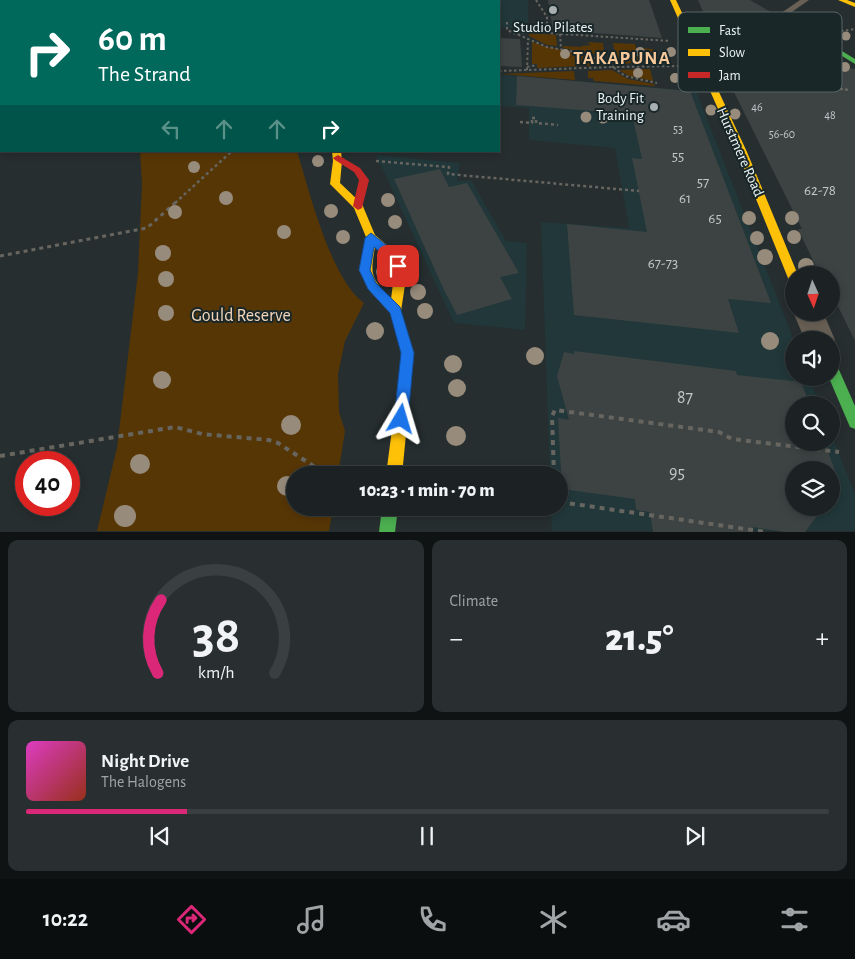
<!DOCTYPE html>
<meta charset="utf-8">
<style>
body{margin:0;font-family:"Alegreya Sans",sans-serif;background:#292f30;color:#f1f3f6;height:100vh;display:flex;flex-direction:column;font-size:19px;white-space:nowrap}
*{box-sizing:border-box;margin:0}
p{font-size:16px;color:#a0a4a6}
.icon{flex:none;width:28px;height:28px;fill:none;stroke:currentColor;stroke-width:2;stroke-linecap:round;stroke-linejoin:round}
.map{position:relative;height:532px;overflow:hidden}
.details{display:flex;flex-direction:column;gap:8px;padding:8px;background:#0f1313;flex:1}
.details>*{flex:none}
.hud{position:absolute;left:0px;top:0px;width:500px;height:152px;box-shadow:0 2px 8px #0003,0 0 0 1px #3a3f41;background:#00695c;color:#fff;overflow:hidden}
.needle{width:32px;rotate:177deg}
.buttons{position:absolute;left:785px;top:266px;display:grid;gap:10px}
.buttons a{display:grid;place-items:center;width:55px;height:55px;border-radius:50%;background:#1c2223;box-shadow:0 2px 8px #0003,0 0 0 1px #3a3f41;font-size:25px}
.speed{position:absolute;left:15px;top:451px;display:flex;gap:10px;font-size:25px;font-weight:700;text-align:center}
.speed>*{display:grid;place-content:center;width:65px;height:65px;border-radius:50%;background:#1c2223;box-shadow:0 2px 8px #0003,0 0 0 1px #3a3f41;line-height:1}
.speed .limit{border:8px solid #d22;background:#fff;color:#111}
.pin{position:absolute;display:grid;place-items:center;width:42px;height:42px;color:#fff;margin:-21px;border-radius:10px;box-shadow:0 2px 8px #0006}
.me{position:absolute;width:55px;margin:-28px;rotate:7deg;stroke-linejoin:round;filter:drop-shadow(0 0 4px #0008)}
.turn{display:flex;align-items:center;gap:18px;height:105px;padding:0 15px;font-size:22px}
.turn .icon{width:65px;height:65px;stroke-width:2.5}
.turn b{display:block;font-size:35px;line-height:42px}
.lanes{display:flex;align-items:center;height:48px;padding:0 15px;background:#0003;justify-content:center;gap:25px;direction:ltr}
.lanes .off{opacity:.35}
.big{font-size:38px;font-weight:800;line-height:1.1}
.details .widget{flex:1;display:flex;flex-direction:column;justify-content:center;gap:8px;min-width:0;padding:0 18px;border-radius:10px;background:#292f30}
.details .dial{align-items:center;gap:0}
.dial svg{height:130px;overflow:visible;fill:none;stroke:#3a3f41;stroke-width:7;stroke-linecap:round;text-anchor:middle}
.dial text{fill:#f1f3f6;stroke:none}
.song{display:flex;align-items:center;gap:15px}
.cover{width:60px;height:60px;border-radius:8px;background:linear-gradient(135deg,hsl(310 70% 55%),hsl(10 70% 35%))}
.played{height:5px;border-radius:2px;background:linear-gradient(90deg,#db2777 20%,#3a3f41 20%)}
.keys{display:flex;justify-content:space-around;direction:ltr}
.heat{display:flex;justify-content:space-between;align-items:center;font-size:28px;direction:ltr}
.details .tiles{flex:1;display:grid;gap:8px;grid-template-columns:1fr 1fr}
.widget:last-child{grid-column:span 2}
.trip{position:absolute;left:286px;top:466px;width:282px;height:50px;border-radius:25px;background:#1c2223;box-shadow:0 2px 8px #0003,0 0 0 1px #3a3f41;font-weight:800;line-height:50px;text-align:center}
.tab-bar{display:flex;height:80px;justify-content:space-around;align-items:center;background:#0b0e0e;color:#a0a4a6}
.tab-bar .icon{width:35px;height:35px}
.tab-bar .current{color:#db2777}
.tab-bar b{font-size:22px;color:#f1f3f6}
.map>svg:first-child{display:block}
</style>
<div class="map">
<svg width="855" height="532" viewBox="0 0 855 532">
<rect width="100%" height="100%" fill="#262e2f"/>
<!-- built -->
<g fill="#213739" fill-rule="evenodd">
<polygon points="433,0 528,0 528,29 499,27 499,1"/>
<path d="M501,75L696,91L794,340V378H809L820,405H794V442H831V434L855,494V531H552L551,508H560V475H550L541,222L629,228L615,148L529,140V108L499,106ZM794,470H831V508H794Z"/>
<polygon points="376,155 460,163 457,181 471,180 506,241 527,243 525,330 454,323"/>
</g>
<!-- green -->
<g fill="#573606">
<polygon points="529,33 556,35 557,46 547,45 529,36"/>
<path d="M532,42C556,51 585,51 606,65L537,68V64H532Z"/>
<polygon points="587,42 603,43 604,53 592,54 563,48 563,46 582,47 580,46 591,45"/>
<polygon points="613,43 635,44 636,48 653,49 657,64 640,62 617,65"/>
<polygon points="650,69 653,81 629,76 619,70"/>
<polygon points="612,70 628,79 654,84 655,86 594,81 593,78 588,78 588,71"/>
<polygon points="574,71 575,80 501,74"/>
<path d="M140,151H297C309,190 331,280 364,303L345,341L338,374L339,412L345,431L338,475H295V508H333L329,531H97L117,448L138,273L142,184Z"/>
</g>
<!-- building -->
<g fill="#3d4343">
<polygon points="548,0 649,0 662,38 553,30"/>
<polygon points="698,0 750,0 776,15 776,18 802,35 805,41 848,68 855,69 855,341 831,292 831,275 820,275 798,229 802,229 722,68 734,68 708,23"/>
<polygon points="499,38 520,39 522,67 499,66"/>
<polygon points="517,76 690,91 771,303 728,299 739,333 574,315 567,224 647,232 632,158 642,159 632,114 516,105"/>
<polygon points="440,169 449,187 467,183 519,273 500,277 512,299 457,315 444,290 394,179"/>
<polygon points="574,351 736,371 737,375 801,382 810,405 794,405 794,442 824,442 835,470 794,470 794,508 823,508 805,532 785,532 753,527 753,532 653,532 650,512 636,510 635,499 562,489 558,418 569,420 557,376 564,352 574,354"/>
</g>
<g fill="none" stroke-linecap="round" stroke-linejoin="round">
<!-- path-far3 -->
<g stroke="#67655f" stroke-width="2" stroke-dasharray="2.5 2.5" stroke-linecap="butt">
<polyline points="536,0 547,17 547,33 670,41"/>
<polyline points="101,1 107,0"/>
<polyline points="507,22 507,30 547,47 587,54 613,67 681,66"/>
<polyline points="841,31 855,29"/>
<polyline points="517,34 528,32 547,33"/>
<polyline points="560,34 561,49"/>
<polyline points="714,44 797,47"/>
<polyline points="527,67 537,65"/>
<polyline points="527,70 528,39"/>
<polyline points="499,71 613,67 625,76 657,83"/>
<polyline points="772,84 843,89"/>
</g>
<!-- path-far2 -->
<g stroke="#67655f" stroke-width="2.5" stroke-dasharray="3 3" stroke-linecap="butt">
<polyline points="827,88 850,90"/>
<polyline points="532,118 536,118 536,123 558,125"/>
<polyline points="520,122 532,123 532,118"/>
<polyline points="376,161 449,167 448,174 639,191"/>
<polyline points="175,203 232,151"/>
</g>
<!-- path-far1 -->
<polyline stroke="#67655f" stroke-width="3" stroke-dasharray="4 4" stroke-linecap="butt" points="0,256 147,228 176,202"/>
<!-- path -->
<g stroke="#67655f" stroke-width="4" stroke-dasharray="5 5" stroke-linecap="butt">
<polyline points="0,456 175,427 202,434 269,440 278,443 318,469 363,474"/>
<polyline points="554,475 552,416 555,410 719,432 732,439 839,452"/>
<polyline points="560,502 766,532"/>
</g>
<!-- lane -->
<polygon fill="#696055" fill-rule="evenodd" points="800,0 809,0 786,16 815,33 815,37 809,37 777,16"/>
<!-- street -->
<g fill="#696055" fill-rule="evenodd">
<polygon points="386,0 404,0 405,1 387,1"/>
<polygon points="794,311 794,312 823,312 835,340 831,349 831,340 805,340 793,312"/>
</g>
<!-- fast -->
<g fill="#4caf50" fill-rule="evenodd">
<polygon points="810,34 814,34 855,59 855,64 810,36"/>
<polygon points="831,361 836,363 855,406 855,429 850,427 829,378 831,378"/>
<polygon points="382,508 398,508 395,532 379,532"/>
</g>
<!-- slow -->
<g fill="#ffc107" fill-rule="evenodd">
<polygon points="670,0 676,0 747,152 798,275 794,275 794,282 790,281 788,278 737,152"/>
<polygon points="838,0 847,0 855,3 855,7"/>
<path d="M332,151H341L342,161L340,183L362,204L375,235L396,253L404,266L405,285L401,311L414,353L402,475H386L402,353L390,313L368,289L359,270L366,237L354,208L330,184L333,161ZM375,247C395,265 395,271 391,299C371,277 370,276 375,247Z"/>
</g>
<!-- jam -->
<polygon fill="#c62828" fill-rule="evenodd" points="338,155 360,168 369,180 362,208 358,210 353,206 359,180 354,172 335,160 333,158"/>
</g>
<!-- trees -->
<g fill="#978b7c">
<circle cx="846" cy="36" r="4.5"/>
<circle cx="640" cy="52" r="5"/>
<circle cx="671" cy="52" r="5"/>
<circle cx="565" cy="54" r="5"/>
<circle cx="624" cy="56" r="5"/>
<circle cx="845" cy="67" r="5"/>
<circle cx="638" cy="73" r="5"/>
<circle cx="675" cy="78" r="5"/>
<circle cx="711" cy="110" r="5.5"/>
<circle cx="735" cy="114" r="5.5"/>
<circle cx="586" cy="117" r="5.5"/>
<circle cx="603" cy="118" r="5.5"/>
<circle cx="318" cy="161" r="6"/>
<circle cx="194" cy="167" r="6"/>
<circle cx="226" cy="198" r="7"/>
<circle cx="388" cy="200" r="7"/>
<circle cx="331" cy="211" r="7"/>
<circle cx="175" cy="212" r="7"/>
<circle cx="749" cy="218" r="7"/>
<circle cx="792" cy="218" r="7"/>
<circle cx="395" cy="222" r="7"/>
<circle cx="284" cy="232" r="7"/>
<circle cx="343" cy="237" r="7"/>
<circle cx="794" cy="237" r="7"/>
<circle cx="757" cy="238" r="7"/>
<circle cx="163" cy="253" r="8"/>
<circle cx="765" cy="257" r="8"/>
<circle cx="806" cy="266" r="8"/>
<circle cx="384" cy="272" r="8"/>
<circle cx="166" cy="279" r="8"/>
<circle cx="418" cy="292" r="8"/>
<circle cx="425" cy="311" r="8"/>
<circle cx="166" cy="313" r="8"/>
<circle cx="375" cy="331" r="9"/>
<circle cx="770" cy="341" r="9"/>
<circle cx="535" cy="356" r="9"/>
<circle cx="453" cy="364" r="9"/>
<circle cx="162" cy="380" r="9"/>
<circle cx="457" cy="388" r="9"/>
<circle cx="291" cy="425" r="10"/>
<circle cx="456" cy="436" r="10"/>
<circle cx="140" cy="464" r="10"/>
<circle cx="287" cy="486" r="10"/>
<circle cx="125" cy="516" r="11"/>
</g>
<!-- route -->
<polygon fill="#1a73e8" stroke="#114b97" points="371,233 396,253 403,266 402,269 394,269 388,259 374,247 370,270 376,283 400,307 414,353 408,419 406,424 401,426 396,424 394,419 401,353 390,313 368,289 359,270 365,238"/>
<!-- markers -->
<g fill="#a7afb0" stroke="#192729" stroke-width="2">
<circle cx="553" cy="10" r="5"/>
<circle cx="654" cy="107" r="5"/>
</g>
<g text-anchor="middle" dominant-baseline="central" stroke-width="4" stroke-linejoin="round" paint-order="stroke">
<!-- far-number labels -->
<g font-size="12" fill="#c0c8c9">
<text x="757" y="107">46</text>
<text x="830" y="115">48</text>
<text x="678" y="129">53</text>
<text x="782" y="134">56-60</text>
</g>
<!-- far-poi labels -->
<g font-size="15" fill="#ecf5f6" stroke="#192729">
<text x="553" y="27">Studio Pilates</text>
<text x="644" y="98" text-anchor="end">Body Fit<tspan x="644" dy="17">Training</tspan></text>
</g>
<!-- far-street labels -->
<g font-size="15" fill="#ecf5f6" stroke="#192729">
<text transform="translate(740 152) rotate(66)">Hurstmere Road</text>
</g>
<!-- number labels -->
<g font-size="15" fill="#c0c8c9">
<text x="678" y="156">55</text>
<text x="703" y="182">57</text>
<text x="820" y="190">62-78</text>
<text x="685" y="198">61</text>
<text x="715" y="218">65</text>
<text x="663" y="263">67-73</text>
</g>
<!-- park labels -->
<g font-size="18" fill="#f4d7bb" stroke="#192729">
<text x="241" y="316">Gould Reserve</text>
</g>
<!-- near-number labels -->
<g font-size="18" fill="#c0c8c9">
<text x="685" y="398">87</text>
<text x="677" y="473">95</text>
</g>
<!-- far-district labels -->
<g font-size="19" font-weight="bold" letter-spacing="1" fill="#f7c99a" stroke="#192729">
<text x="622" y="58">TAKAPUNA</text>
</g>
</g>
<!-- legend -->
<rect x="678" y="12" width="164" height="80" rx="8" fill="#192729" stroke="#586566" stroke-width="1"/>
<rect x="688" y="27" width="22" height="6" fill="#4caf50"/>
<rect x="688" y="49" width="22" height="7" fill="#ffc107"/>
<rect x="688" y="72" width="22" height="6" fill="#c62828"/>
<g font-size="14" fill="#ecf5f6">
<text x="719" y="35">Fast</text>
<text x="719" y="57">Slow</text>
<text x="719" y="80">Jam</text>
</g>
</svg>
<div class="buttons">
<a><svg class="needle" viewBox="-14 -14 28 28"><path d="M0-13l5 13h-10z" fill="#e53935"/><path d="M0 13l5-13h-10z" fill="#a0a4a6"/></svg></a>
<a><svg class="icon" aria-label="sound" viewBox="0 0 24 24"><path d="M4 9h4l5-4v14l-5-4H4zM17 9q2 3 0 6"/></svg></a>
<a><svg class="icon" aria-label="search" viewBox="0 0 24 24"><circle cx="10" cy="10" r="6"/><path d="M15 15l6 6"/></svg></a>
<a><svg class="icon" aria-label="layers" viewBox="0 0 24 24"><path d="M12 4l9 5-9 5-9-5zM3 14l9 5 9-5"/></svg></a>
</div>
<div class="speed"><div class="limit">40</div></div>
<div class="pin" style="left:398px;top:266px;background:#d93025"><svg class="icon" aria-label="arrive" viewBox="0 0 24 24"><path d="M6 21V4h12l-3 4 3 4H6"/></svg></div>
<svg class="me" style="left:401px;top:419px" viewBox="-20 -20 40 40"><path d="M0-17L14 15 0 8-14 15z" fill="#1a73e8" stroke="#fff" stroke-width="4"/></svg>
<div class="trip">10:23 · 1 min · 70 m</div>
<div class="hud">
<div class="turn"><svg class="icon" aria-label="right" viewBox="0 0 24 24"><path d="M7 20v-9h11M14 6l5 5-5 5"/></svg><div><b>60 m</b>The Strand</div></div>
<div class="lanes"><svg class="icon off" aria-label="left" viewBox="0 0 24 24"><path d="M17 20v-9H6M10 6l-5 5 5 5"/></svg><svg class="icon off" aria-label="ahead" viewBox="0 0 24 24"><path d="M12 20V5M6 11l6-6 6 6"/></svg><svg class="icon off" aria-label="ahead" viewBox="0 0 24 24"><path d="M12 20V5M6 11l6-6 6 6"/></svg><svg class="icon" aria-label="right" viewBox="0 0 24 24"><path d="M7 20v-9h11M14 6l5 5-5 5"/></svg></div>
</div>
</div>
<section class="details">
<div class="tiles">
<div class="widget dial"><svg viewBox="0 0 100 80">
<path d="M14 69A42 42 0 1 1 86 69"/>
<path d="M14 69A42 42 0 0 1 16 24" stroke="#db2777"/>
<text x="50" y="56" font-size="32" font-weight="700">38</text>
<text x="50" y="72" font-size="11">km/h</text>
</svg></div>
<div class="widget"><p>Climate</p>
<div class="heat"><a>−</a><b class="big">21.5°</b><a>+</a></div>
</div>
<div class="widget">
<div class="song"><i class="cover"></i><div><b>Night Drive</b><p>The Halogens</p></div></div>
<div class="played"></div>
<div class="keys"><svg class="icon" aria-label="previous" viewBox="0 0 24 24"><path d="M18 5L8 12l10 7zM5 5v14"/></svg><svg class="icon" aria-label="pause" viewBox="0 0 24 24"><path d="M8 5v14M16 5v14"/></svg><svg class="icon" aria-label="next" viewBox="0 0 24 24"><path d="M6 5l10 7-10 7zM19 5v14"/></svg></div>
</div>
</div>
</section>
<nav class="tab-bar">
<b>10:22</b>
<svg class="icon current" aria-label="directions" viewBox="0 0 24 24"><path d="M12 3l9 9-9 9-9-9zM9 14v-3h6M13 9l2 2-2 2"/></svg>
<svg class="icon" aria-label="music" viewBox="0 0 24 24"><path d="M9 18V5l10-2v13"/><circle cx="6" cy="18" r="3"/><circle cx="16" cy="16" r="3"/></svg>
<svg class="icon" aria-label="phone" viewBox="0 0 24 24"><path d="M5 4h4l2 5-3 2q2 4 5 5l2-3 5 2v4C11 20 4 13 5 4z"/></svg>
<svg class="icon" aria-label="climate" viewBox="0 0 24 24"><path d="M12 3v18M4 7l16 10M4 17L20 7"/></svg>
<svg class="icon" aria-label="car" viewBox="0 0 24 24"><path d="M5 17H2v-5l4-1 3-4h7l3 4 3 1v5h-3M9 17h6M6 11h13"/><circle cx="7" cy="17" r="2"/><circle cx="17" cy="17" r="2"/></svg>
<svg class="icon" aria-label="filters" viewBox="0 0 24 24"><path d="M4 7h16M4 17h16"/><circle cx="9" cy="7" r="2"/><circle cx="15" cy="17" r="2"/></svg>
</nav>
